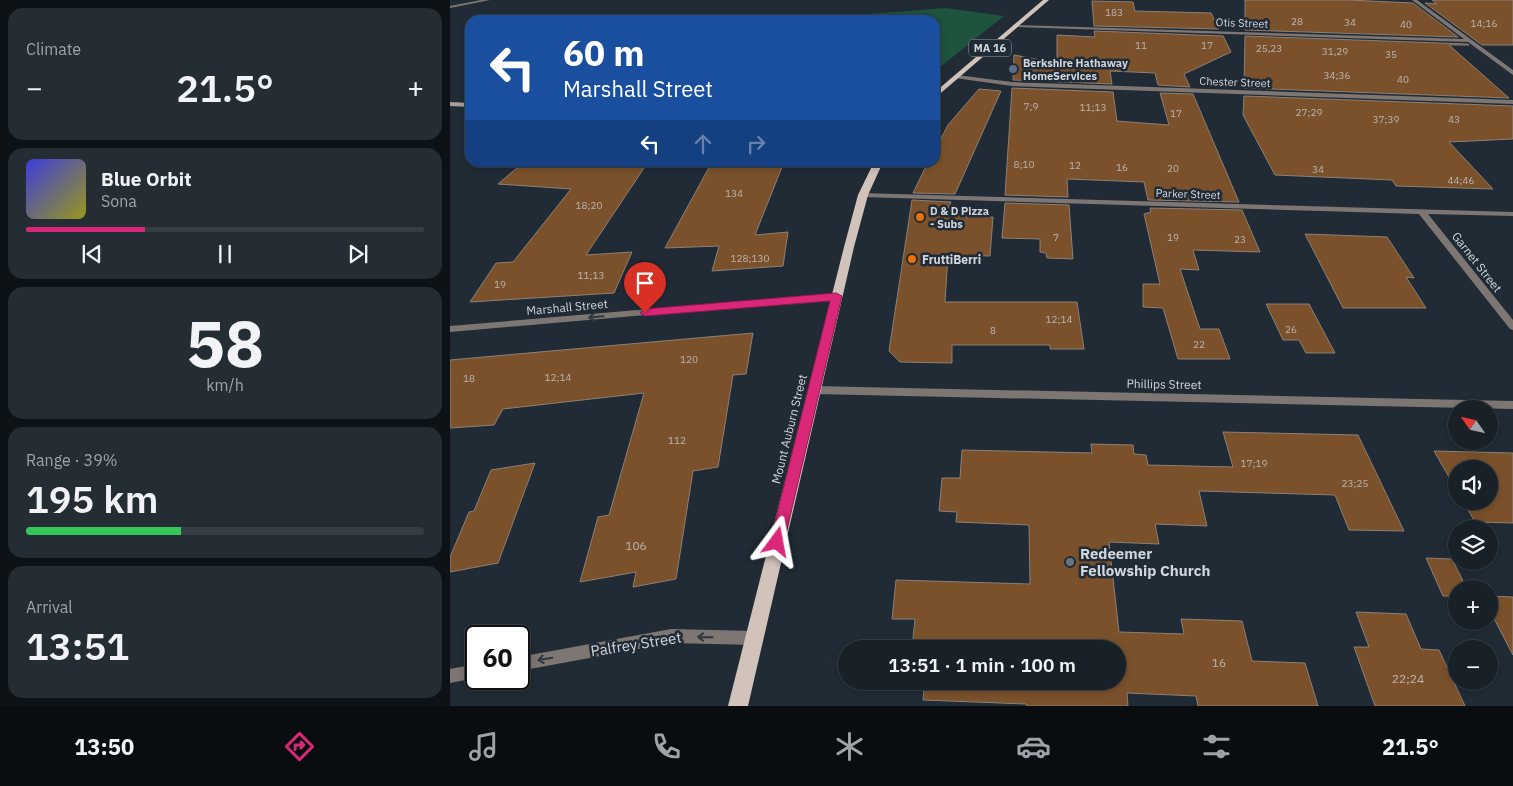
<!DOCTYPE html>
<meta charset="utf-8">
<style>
body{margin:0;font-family:"IBM Plex Sans",sans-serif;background:#252d34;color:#f1f3f6;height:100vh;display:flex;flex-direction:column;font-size:19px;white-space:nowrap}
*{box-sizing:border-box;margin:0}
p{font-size:16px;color:#9fa3a8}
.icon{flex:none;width:28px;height:28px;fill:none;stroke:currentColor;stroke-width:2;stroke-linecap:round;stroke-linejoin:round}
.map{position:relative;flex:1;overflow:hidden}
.panel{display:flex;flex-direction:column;gap:8px;padding:8px;background:#0d1216;width:450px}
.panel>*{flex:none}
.guide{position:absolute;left:15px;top:15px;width:475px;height:152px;border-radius:15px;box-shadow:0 2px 8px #0003,0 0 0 1px #363e45;background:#1a4fa0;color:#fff;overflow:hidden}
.needle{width:32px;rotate:304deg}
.buttons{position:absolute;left:998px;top:400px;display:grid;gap:10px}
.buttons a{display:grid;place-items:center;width:50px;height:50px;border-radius:50%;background:#182028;box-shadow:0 2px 8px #0003,0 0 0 1px #363e45;font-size:25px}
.speed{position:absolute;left:15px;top:625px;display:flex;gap:10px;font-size:25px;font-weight:700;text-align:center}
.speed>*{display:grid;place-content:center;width:65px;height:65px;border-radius:50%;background:#182028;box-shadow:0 2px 8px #0003,0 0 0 1px #363e45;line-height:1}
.speed .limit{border:2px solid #111;border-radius:8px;background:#fff;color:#111}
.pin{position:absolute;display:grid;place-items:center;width:42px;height:42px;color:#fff;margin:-51px -21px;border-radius:50% 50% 50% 0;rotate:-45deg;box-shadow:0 0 5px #0007}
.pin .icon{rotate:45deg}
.me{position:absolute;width:55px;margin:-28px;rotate:13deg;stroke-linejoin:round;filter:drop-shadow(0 0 4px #0008)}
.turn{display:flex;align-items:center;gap:18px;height:105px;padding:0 15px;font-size:22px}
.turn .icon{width:65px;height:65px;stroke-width:2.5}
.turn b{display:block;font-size:35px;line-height:42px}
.lanes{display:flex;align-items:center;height:48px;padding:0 15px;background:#0003;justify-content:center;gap:25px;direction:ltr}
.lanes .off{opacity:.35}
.big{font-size:38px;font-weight:600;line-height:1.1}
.panel .card{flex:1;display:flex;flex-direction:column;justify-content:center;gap:8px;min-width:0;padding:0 18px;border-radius:15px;background:#252d34}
.panel .dial{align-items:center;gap:0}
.dial b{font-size:65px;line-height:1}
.song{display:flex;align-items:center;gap:15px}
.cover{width:60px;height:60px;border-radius:8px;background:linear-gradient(135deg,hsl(240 70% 55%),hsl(60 70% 35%))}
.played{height:5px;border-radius:2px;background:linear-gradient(90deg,#db2777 30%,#363e45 30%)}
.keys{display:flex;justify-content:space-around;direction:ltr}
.heat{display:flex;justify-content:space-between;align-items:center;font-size:28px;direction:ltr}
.charge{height:8px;border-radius:4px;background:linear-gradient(90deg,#34c759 39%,#363e45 0)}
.trip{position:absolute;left:388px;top:640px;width:288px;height:50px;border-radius:25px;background:#182028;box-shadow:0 2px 8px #0003,0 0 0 1px #363e45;font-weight:600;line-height:50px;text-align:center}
.tabs{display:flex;height:80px;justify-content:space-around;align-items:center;background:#0a0d10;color:#9fa3a8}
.tabs .icon{width:35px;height:35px}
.tabs .current{color:#db2777}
.tabs b{font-size:22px;color:#f1f3f6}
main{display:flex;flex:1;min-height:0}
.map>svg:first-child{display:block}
</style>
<main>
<section class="panel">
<div class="card"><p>Climate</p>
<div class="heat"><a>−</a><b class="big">21.5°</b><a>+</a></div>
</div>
<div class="card">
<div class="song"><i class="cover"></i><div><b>Blue Orbit</b><p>Sona</p></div></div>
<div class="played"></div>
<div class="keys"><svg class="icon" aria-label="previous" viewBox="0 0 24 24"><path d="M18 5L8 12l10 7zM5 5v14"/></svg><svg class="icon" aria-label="pause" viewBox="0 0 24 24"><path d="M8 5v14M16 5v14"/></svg><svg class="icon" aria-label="next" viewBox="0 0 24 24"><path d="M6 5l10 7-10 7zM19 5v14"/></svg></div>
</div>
<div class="card dial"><b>58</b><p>km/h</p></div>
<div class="card"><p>Range · 39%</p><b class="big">195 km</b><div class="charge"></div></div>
<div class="card"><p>Arrival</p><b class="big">13:51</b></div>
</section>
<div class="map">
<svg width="1063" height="706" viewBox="0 0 1063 706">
<rect width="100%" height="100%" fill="#202b35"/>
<!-- green -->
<polygon fill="#1e533e" points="496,8 554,16 485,71 485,20 389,20 420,14"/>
<!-- building -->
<g fill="#7a512b" stroke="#8e8075">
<polygon points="795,0 899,0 963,3 1008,37 795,30"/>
<polygon points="982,0 1063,0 1063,45 1032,45 975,3 987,4"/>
<polygon points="642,1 683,2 685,11 761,13 769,29 644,26"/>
<polygon points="644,31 773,36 781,52 734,74 740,87 708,85 705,73 660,71 662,84 563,80 564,55 607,63 607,35 645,37"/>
<polygon points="795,36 1017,44 1019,45 999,45 1059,98 794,88"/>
<polygon points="562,88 663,92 667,121 719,125 710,93 743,94 789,202 698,200 694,182 617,179 618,197 555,195"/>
<polygon points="529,89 551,91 505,194 463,193 478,162 485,162 485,150 498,125"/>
<polygon points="794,96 1063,106 1063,139 999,142 1043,189 946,186 942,180 825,175 793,115"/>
<polygon points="74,162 198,162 136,255 182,252 164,293 20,302 46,263 63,262 121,189 48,184"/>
<polygon points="262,162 334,162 305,235 338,232 333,266 262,271 269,246 215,248"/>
<polygon points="462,200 501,202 495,215 543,217 540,256 498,255 495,302 627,302 634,349 600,349 600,345 502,345 502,363 450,362 439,351"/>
<polygon points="555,203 619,205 623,259 597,258 596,253 590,252 590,239 552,238"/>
<polygon points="700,208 792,210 810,252 743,250 749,270 730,269 750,329 769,329 780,359 728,359 713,308 693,307 693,284 710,284 694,214 701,212"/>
<polygon points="855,234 937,237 964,278 956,277 976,308 893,308"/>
<polygon points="816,304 859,304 885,353 856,353 849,340 833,340"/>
<polygon points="303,333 296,374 283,375 268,467 243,471 226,579 183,587 186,572 130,582 148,517 159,515 194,393 53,409 44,425 0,428 0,360"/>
<polygon points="773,432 908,435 954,531 899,530 885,495 749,491 757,526 705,524 709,544 659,542 669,632 734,634 731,619 792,621 802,661 855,663 868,706 748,706 746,696 677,693 678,706 577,706 576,704 473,700 475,681 666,681 666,649 462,649 465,619 442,619 446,580 580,584 579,525 506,522 507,512 489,511 492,478 510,478 512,450 642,453 641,444 683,445 684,454 696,455 698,465 783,467"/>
<polygon points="984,451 1063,453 1063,523 1025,522 1013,501 1039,501 1039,469 1006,469 1006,489"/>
<polygon points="85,463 48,563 0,572 0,557 19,512 24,511 41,470"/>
<polygon points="976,558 1002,559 1017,589 1006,589 1006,596 993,596"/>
<polygon points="1039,596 1063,597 1063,655 1039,609"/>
<polygon points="906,612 956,614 971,649 989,650 1015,706 925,706 904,647 919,647"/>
</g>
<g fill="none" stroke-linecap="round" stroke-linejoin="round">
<!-- minor -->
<g fill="#7d7672" fill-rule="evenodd">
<polygon points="31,0 40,0 0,8 0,6"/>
<polygon points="962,0 967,0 1063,70 1063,75 1018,42 566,27 564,26 566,25 1014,39"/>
<polygon points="507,75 562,82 1063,100 1063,104 562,86 505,78 505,76"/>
<polygon points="410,193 1063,212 1063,216 978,214 1063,320 1063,330 1060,329 969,214 413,197 410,197"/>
<polygon points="387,293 390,294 392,296 390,298 0,332 0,326"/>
<polygon points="364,386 1063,401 1063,409 364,394 360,393 359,390 360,387"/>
<polygon points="221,629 304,631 309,633 311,638 309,643 304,645 221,643 69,671 69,657"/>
<polygon points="26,664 26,678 0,683 0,669"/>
</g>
<!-- secondary -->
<polygon fill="#aca19a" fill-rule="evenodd" points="0,102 20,103 20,107 0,106"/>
<!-- primary -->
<g fill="#d1c3ba" fill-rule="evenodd">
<polygon points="593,0 599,0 485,98 485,92"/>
<polygon points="424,162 433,162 418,195 404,247 298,706 278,706 394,247 408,195"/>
</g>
</g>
<!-- one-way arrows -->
<defs><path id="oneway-shaft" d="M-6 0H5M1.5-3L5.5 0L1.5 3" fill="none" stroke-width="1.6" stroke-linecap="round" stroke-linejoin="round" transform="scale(1.25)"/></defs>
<g stroke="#2e363e">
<use href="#oneway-shaft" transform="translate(146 317) rotate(175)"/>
<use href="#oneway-shaft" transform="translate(255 637) rotate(-179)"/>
<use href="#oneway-shaft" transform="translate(95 659) rotate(170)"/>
</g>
<!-- route -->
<polygon fill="#db2777" stroke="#8e194d" points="386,293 392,296 334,542 332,547 327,550 322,547 320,542 380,301 195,316 190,313 195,309"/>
<!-- markers -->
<circle fill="#5c6f8a" stroke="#202b35" stroke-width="2" cx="563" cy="69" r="5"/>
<g fill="#e8710a" stroke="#202b35" stroke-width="2">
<circle cx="470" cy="217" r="5"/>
<circle cx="462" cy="259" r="5"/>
</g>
<circle fill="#6b7280" stroke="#202b35" stroke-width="2" cx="620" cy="562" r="5"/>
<g text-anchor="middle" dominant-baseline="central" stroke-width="5" stroke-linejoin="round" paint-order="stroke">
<!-- number labels -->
<g font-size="10" fill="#bab5b0">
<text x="664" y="12">183</text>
<text x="847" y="21">28</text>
<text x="900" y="22">34</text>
<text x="1034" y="23">14;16</text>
<text x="956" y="24">40</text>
<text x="691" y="45">11</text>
<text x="757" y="45">17</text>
<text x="819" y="48">25,23</text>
<text x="885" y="51">31,29</text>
<text x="941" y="54">35</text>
<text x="887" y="75">34;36</text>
<text x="953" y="79">40</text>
<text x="581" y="106">7;9</text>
<text x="643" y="107">11;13</text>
<text x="859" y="112">27;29</text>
<text x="726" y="113">17</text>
<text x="936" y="119">37;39</text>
<text x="1004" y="119">43</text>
<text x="574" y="164">8;10</text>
<text x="625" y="165">12</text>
<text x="672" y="167">16</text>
<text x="723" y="168">20</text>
<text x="868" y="169">34</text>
<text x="1011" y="180">44;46</text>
<text x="284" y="193">134</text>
<text x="139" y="205">18;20</text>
<text x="606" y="237">7</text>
<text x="723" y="237">19</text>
<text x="790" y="239">23</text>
<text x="300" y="258">128;130</text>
<text x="141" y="275">11;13</text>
<text x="50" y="284">19</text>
<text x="609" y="319">12;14</text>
<text x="841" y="329">26</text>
<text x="543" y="330">8</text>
<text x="749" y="344">22</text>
<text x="239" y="359">120</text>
<text x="108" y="377">12;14</text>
<text x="19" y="378">18</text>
<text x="227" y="440">112</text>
<text x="804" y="463">17;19</text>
<text x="905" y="483">23;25</text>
</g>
<!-- far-street labels -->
<g font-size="11" fill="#d0d6dd" stroke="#202b35">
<text transform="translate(792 23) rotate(2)">Otis Street</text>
<text transform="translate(785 82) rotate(2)">Chester Street</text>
<text transform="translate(738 194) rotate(2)">Parker Street</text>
</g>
<!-- shield labels -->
<rect fill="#202b35" stroke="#9ba3ab" stroke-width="1" x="519" y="39.5" width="42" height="17" rx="4"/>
<g font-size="11" font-weight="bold" fill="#d0d6dd">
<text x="540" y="48">MA 16</text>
</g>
<!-- far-poi labels -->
<g font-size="11" font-weight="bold" fill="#d0d6dd" stroke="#202b35" text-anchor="start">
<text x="573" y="63">Berkshire Hathaway<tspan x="573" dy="13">HomeServices</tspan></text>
<text x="480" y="211">D &amp; D Pizza<tspan x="480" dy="13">- Subs</tspan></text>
</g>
<!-- poi labels -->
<g font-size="12" font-weight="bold" fill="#d0d6dd" stroke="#202b35" text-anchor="start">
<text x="472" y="259">FruttiBerri</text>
</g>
<!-- street labels -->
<g font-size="12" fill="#d0d6dd" stroke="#202b35">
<text transform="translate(1027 262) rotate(52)">Garnet Street</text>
<text transform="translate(117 307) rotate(-5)">Marshall Street</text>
<text transform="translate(714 384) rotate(1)">Phillips Street</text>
<text transform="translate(339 429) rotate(-76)">Mount Auburn Street</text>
</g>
<!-- near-number labels -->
<g font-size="12" fill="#bab5b0">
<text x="186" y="545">106</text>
<text x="769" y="662">16</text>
<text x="958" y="678">22;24</text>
</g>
<!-- near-poi labels -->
<g font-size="15" font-weight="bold" fill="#d0d6dd" stroke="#202b35" text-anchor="start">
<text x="630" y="553">Redeemer<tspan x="630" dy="17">Fellowship Church</tspan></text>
</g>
<!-- near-street labels -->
<g font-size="15" fill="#d0d6dd" stroke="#202b35">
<text transform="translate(186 644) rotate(-9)">Palfrey Street</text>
</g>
</g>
</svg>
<div class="buttons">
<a><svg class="needle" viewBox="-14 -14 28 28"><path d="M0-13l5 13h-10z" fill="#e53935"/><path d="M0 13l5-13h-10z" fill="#9fa3a8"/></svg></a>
<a><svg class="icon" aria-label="sound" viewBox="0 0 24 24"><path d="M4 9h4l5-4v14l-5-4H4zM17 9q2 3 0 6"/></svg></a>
<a><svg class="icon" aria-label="layers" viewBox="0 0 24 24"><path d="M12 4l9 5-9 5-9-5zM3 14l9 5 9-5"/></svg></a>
<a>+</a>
<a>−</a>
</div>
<div class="speed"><div class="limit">60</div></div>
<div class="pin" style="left:195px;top:313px;background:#d93025"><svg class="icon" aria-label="arrive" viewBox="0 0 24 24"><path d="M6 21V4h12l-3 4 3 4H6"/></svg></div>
<svg class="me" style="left:327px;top:542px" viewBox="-20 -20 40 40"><path d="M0-17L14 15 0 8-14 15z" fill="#db2777" stroke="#fff" stroke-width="4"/></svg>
<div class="trip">13:51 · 1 min · 100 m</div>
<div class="guide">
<div class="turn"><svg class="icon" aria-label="left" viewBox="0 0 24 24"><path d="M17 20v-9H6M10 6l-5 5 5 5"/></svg><div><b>60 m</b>Marshall Street</div></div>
<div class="lanes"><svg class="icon" aria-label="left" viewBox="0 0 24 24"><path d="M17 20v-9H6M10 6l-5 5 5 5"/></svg><svg class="icon off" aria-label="ahead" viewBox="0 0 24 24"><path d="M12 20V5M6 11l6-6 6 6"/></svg><svg class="icon off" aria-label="right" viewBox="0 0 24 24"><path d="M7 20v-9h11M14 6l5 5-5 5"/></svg></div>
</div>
</div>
</main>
<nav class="tabs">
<b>13:50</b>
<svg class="icon current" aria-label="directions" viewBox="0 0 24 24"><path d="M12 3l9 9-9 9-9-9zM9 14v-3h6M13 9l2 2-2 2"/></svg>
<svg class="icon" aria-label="music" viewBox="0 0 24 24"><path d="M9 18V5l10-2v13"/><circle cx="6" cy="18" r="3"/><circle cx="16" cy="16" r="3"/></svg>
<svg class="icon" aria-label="phone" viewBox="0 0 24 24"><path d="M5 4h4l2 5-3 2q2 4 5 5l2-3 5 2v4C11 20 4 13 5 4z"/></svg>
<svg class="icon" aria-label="climate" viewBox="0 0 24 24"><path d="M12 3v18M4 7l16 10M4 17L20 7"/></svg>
<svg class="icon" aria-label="car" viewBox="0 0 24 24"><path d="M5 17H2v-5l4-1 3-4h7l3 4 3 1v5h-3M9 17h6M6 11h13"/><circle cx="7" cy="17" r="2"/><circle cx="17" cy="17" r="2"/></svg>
<svg class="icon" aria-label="filters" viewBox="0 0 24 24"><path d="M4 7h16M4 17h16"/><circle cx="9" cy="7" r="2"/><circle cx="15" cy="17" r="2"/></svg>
<b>21.5°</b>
</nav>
